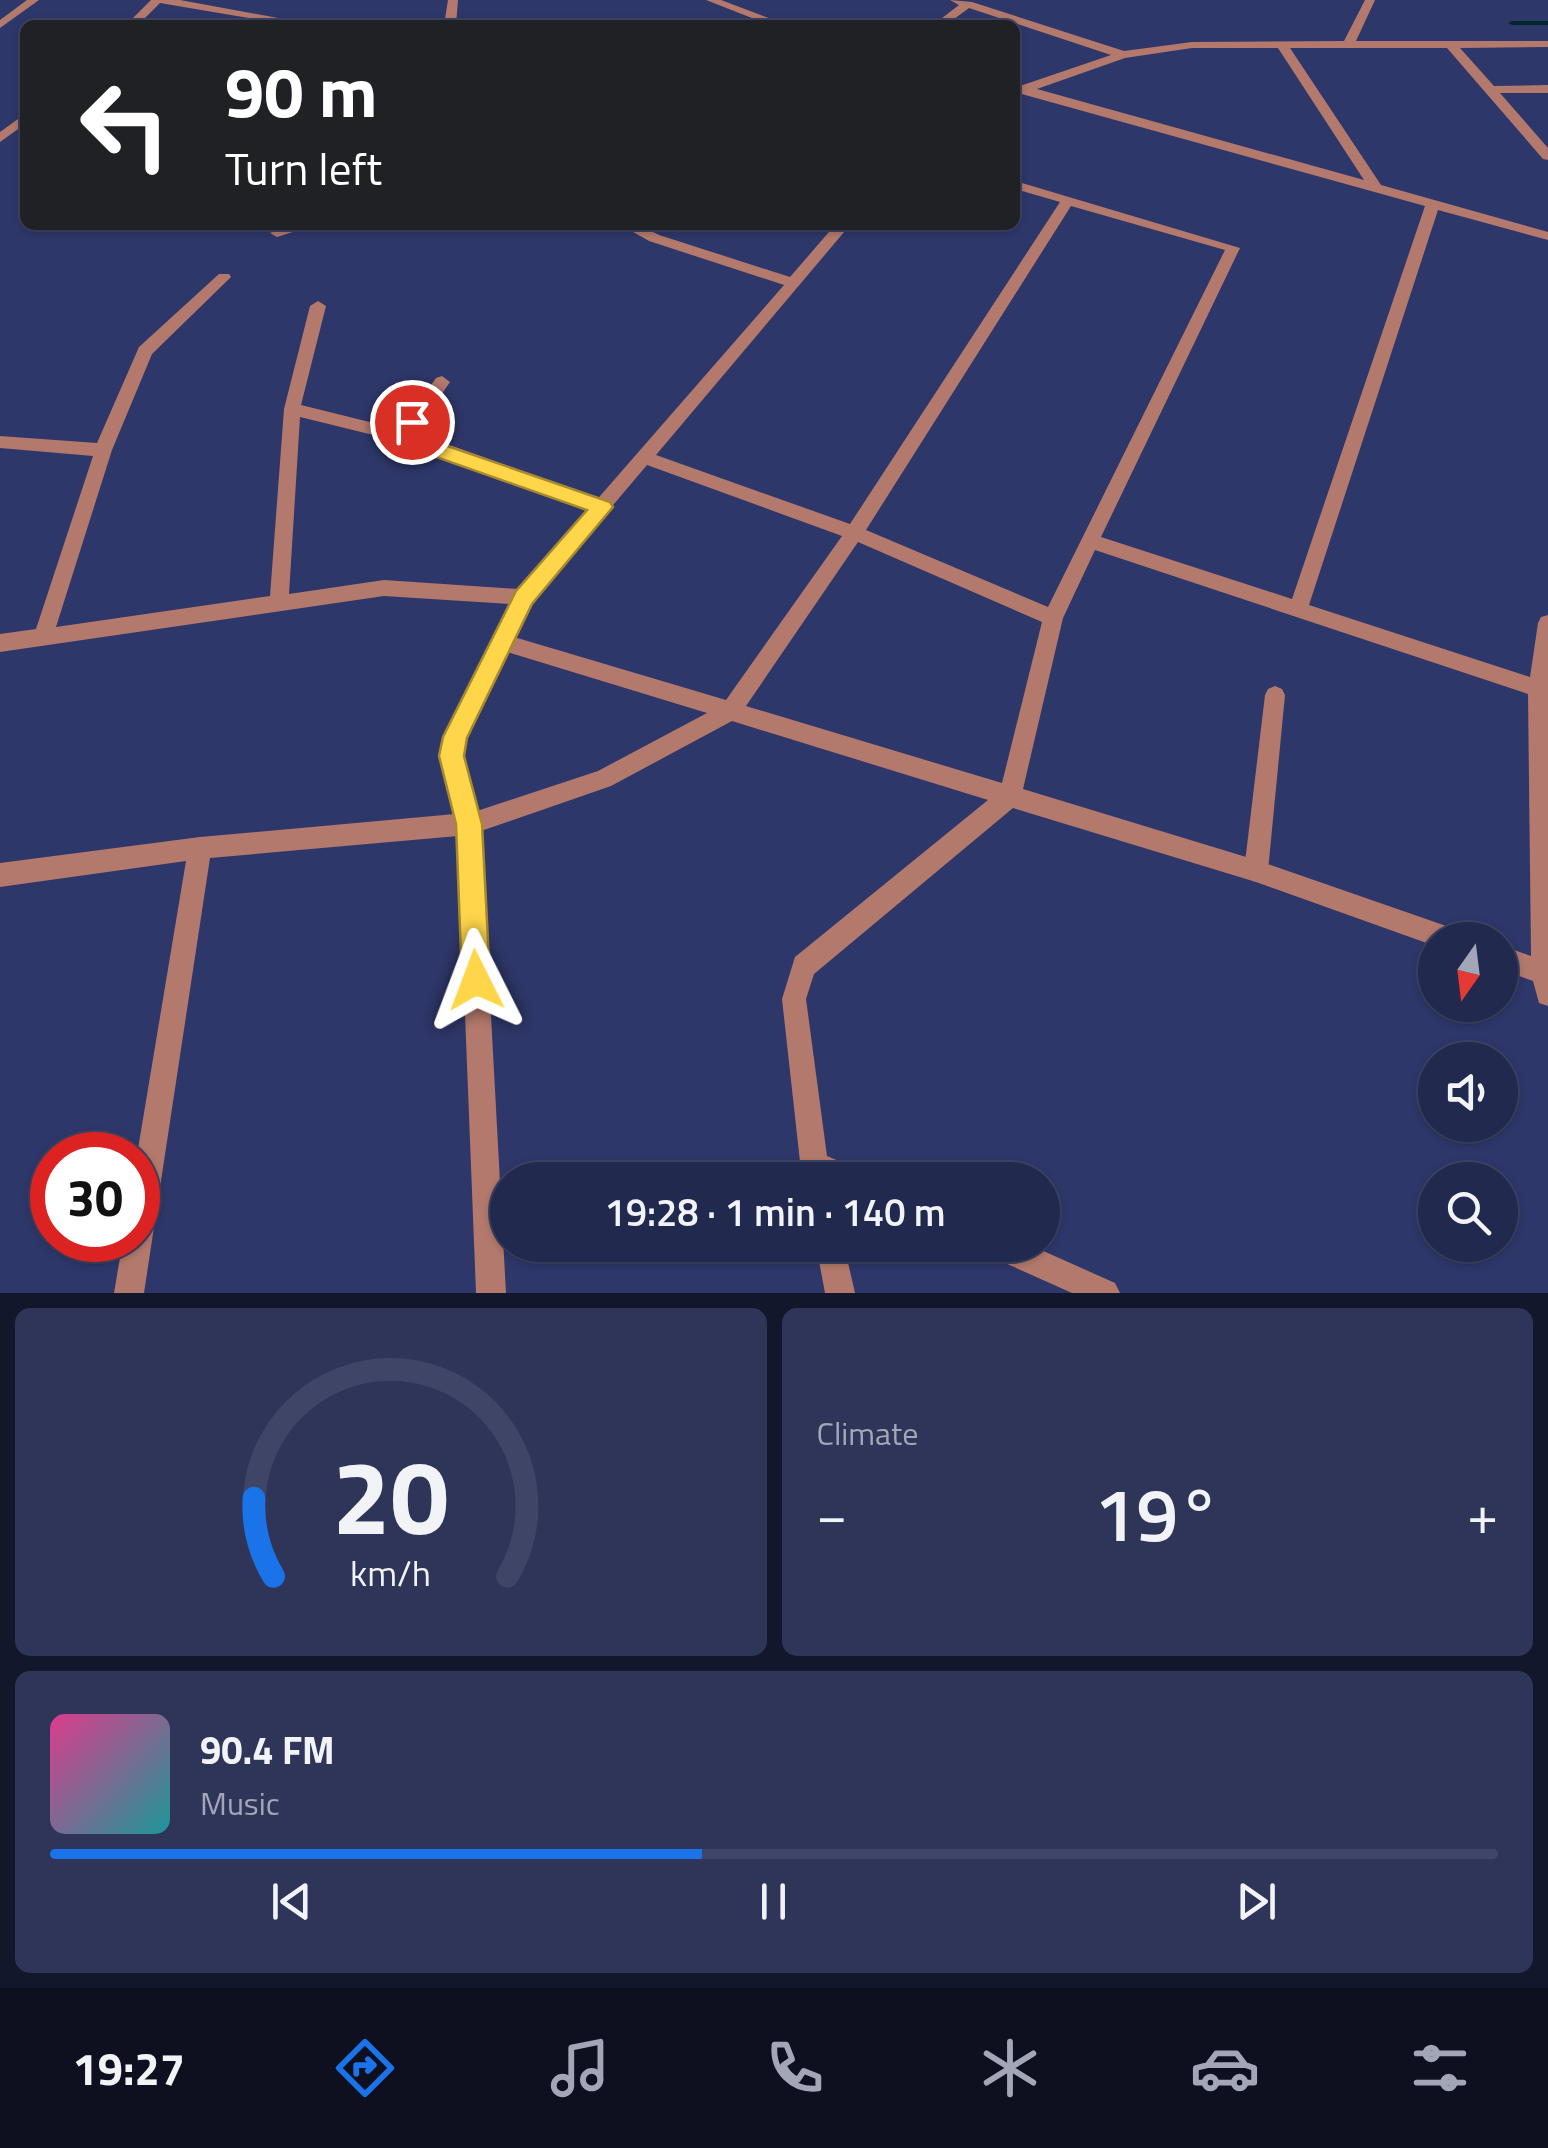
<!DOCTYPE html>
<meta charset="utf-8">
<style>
body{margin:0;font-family:"Titillium Web",sans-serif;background:#2e3559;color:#f1f3f6;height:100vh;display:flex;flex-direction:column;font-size:38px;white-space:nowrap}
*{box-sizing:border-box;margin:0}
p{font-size:32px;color:#a2a6b7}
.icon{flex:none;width:55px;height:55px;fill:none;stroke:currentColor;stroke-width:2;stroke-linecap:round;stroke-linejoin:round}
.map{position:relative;height:1293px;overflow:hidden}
.side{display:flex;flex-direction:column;gap:15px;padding:15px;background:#13172b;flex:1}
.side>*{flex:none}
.hud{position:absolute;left:20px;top:20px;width:1000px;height:210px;border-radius:15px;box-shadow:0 2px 8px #0004,0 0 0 2px #3f4566;background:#202124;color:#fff;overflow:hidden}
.needle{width:65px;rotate:194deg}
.tools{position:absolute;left:1418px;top:922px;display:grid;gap:20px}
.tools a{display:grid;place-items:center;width:100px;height:100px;border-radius:50%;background:#22294f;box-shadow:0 2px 8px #0004,0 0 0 2px #3f4566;font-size:50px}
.speed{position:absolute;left:30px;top:1132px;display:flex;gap:20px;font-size:50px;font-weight:700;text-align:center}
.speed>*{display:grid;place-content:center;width:130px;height:130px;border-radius:50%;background:#22294f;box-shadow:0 2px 8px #0004,0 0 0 2px #3f4566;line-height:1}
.speed .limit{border:15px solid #d22;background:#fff;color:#111}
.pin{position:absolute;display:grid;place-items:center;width:85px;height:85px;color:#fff;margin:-42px;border:5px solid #fff;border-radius:50%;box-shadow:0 2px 10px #0007}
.me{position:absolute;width:110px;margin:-55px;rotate:357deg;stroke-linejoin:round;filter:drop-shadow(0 0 8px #0008)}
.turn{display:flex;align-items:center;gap:35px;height:210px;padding:0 40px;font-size:45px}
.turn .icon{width:130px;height:130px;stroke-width:2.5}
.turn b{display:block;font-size:70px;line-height:85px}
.big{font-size:75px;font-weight:600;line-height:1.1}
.side .tile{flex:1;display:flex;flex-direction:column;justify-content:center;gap:15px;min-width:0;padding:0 35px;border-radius:15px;background:#2e3559}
.side .dial{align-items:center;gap:0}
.dial svg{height:260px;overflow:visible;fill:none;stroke:#3f4566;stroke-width:7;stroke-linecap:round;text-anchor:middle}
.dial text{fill:#f1f3f6;stroke:none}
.song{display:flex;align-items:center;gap:30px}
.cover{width:120px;height:120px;border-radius:15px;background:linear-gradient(135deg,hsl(330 70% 55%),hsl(180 70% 35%))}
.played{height:10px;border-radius:5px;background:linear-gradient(90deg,#1a73e8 45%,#3f4566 45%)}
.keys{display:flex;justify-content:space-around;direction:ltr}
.heat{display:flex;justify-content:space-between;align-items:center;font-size:55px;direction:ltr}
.side .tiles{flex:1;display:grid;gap:15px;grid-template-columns:1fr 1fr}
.tile:last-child{grid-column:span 2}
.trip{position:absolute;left:490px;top:1162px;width:570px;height:100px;border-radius:50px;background:#22294f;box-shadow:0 2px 8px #0004,0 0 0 2px #3f4566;font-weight:600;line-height:100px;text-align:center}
.tab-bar{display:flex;height:160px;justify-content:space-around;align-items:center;background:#0e1020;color:#a2a6b7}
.tab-bar .icon{width:70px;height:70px}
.tab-bar .selected{color:#1a73e8}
.tab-bar b{font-size:45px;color:#f1f3f6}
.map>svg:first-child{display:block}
</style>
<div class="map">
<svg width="1548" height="1293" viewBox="0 0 1548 1293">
<rect width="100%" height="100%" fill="#2e3769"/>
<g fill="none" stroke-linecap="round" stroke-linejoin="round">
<!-- stream -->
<polygon fill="#00262e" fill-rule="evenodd" points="1548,21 1548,25 1512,25 1508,23 1512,21"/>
<!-- lane -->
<g fill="#b3796c" fill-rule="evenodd">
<polygon points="442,376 450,382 421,424 422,435 608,502 611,507 608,512 596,512 408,443 405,423 436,378"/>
<polygon points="1275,686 1282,689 1285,695 1268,871 1264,879 1256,882 1248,879 1244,871 1265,695 1268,689"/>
</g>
<!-- street -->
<g fill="#b3796c" fill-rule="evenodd">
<polygon points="27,0 39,0 0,28 0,20"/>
<polygon points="151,0 180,0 316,25 290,25 160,3 138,25 126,25"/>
<polygon points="448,0 458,0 456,25 444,25"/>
<polygon points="706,0 721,0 787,25 770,25"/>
<path d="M950,0L972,2L1124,51L1192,42L1344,41L1365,0H1375L1356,41H1548V47L1460,48L1494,86L1548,85V93H1500L1548,148V160L1543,159L1447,48H1290L1381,185L1548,232V240L1438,210L1309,605L1530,677L1538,623L1541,617L1548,615V1006L1539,1003L1533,981L1500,969V945L1531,956L1528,694L1095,550L1063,618L1023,789L1256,860L1452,928L1461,931L1464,940H1435V946L1256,882L1013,808L814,974L806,999L827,1156L860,1170L864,1180H802L782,999L795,957L988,800L732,721L611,786L481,831L506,1293H476L458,836L210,858L144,1293H114L123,1240H138L137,1155L186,861L0,887V863L200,837L455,814L440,757L444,737L511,604L384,596L0,652V634L36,629L93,456L0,448V436L97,443L139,347L219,274H229L231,277L152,354L112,450L56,627L270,596L284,409L310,306L318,301L326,306L301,405L414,433L423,439L414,445L300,417L289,594L384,580L519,589L784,285L649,241L621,225H639L659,235L790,277L835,225H850L656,455L850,524L1060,202L1015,189V181L1240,248L1101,537L1292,599L1425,206L1018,93L1020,86L1111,55L969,8L946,25H933L959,5ZM1192,48H1278L1364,180L1037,89L1125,58ZM1071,206L1225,250L1048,607L866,530ZM647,465L842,536L726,700L514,637L531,602ZM858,542L1042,622L1002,783L746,706ZM507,652L707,713L598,771L477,811L462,757L465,738Z"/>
<polygon points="25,114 25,124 0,142 0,132"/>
<polygon points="291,225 315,225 277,237 270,233"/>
<polygon points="816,1245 844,1245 855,1293 825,1293"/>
<polygon points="983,1245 1030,1245 1115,1283 1120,1293 1072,1293 987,1255"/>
</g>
</g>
<!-- route -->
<polygon fill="#ffd54a" stroke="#a68a30" stroke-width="2.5" points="412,416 419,418 424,436 433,441 610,502 613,507 532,604 467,738 464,756 482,824 490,980 486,990 476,994 466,990 462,980 456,824 439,756 443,737 516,591 587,510 419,451 405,439 403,422"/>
</svg>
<div class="tools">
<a><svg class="needle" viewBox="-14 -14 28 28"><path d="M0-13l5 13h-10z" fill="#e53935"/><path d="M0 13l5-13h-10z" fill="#a2a6b7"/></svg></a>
<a><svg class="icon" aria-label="sound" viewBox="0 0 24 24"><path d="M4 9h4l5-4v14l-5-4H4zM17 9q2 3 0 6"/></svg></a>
<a><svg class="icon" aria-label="search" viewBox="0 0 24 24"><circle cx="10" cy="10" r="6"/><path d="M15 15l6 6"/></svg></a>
</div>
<div class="speed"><div class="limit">30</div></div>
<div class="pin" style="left:412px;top:422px;background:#d93025"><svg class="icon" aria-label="arrive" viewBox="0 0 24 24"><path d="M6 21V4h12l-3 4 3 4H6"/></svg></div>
<svg class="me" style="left:476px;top:980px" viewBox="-20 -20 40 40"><path d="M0-17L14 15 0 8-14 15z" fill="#ffd54a" stroke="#fff" stroke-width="4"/></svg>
<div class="trip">19:28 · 1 min · 140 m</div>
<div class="hud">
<div class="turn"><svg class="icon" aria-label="left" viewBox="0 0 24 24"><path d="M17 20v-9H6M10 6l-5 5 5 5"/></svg><div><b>90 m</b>Turn left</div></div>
</div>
</div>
<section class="side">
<div class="tiles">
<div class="tile dial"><svg viewBox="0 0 100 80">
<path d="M14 69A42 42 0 1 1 86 69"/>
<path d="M14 69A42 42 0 0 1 8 45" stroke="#1a73e8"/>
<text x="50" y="56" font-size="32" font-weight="700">20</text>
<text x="50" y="72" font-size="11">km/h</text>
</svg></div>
<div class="tile"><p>Climate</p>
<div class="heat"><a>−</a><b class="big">19°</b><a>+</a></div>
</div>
<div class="tile">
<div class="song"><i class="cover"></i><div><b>90.4 FM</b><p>Music</p></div></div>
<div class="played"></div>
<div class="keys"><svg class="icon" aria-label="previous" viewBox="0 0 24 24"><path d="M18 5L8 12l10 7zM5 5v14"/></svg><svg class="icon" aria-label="pause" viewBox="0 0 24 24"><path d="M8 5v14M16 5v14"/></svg><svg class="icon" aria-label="next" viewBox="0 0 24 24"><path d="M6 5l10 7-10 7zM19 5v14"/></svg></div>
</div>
</div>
</section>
<nav class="tab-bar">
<b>19:27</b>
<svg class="icon selected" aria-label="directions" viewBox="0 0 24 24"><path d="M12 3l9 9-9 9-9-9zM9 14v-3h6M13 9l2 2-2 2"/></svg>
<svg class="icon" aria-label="music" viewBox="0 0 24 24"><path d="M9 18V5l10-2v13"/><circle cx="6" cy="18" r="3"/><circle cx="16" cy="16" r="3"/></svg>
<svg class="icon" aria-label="phone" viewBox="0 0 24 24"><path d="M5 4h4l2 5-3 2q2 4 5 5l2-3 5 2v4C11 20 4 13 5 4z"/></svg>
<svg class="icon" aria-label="climate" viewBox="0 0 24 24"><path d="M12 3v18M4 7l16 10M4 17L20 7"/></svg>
<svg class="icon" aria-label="car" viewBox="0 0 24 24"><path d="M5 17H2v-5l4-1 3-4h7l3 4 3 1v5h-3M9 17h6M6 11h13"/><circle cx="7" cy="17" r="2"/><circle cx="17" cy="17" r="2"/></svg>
<svg class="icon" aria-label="filters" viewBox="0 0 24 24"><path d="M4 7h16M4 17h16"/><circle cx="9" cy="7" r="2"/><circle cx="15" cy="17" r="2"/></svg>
</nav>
